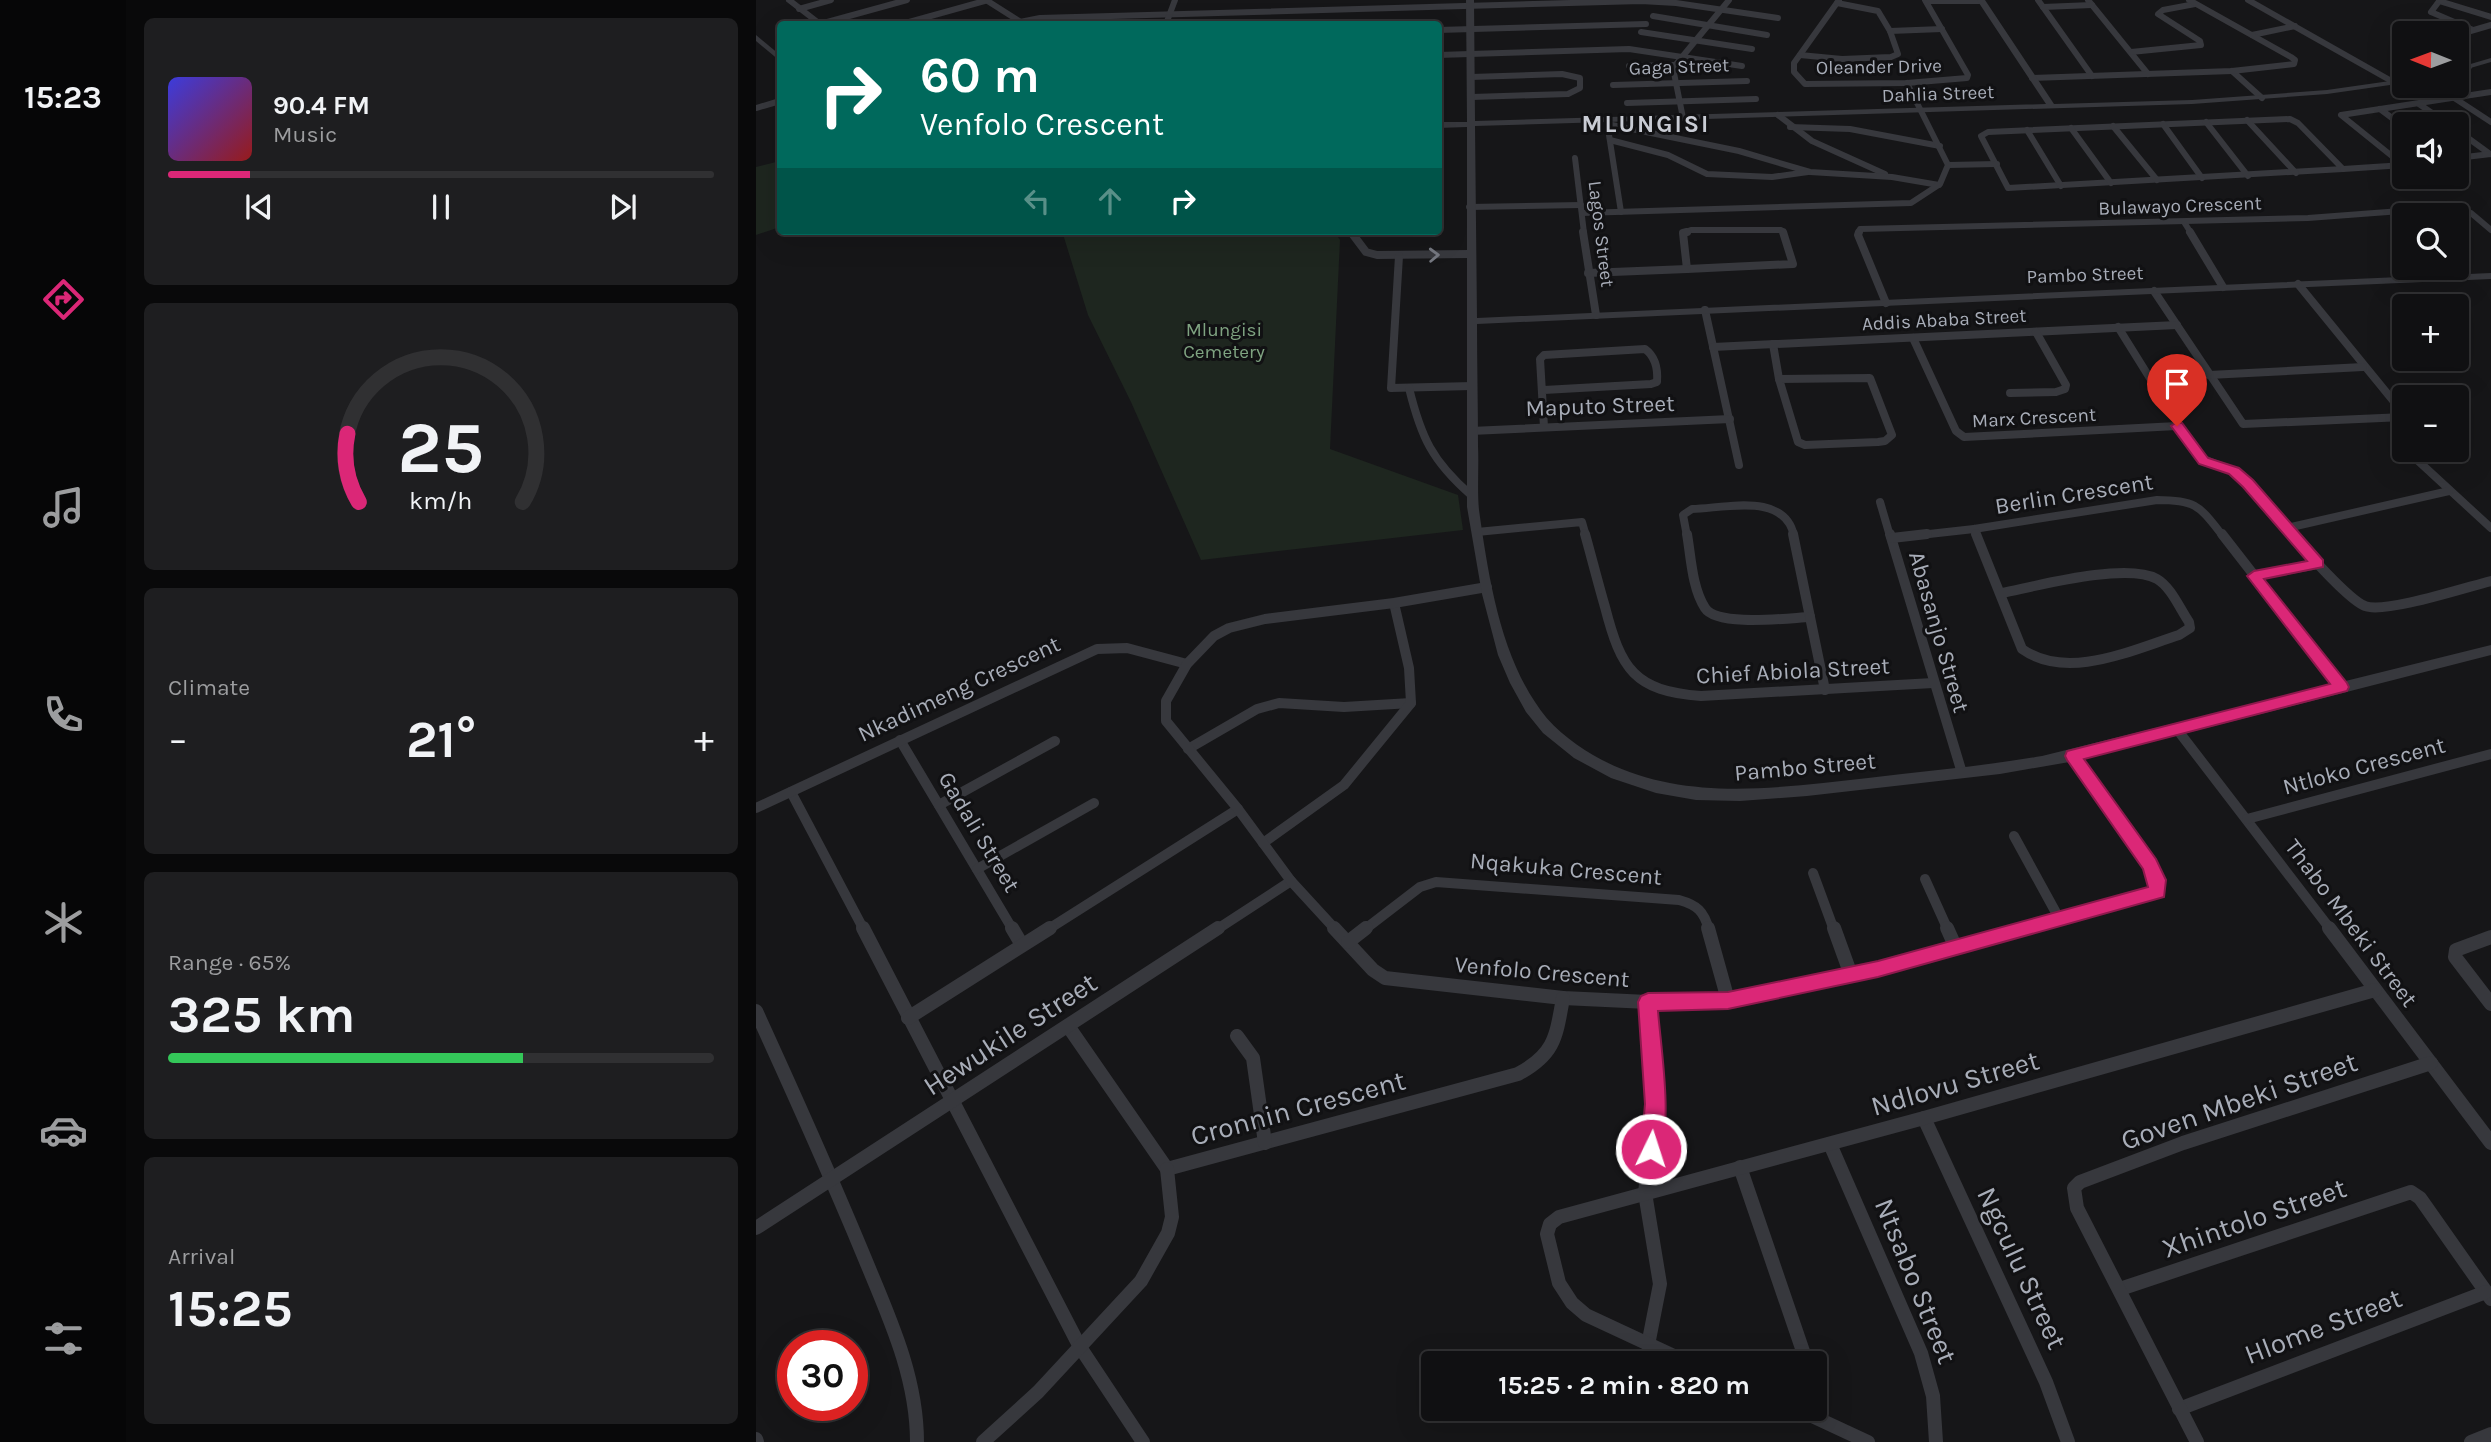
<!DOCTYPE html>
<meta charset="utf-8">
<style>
body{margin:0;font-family:Karla,sans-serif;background:#1e1e20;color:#f1f3f6;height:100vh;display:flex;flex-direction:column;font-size:26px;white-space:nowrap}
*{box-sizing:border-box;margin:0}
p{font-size:23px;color:#9c9d9f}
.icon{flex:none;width:38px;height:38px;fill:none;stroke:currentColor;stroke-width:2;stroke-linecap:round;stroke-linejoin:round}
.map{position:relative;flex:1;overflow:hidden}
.panel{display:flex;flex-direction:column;gap:18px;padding:18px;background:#09090a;width:630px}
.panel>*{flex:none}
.guide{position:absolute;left:21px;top:21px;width:665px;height:214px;border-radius:7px;box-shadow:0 7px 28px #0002,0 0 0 2px #303032;background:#00695c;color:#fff;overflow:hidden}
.needle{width:46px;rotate:271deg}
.controls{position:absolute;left:1636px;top:21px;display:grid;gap:14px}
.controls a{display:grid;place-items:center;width:77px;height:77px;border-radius:7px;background:#101012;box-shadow:0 7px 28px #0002,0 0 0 2px #303032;font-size:35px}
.speed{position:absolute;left:21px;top:1330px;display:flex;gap:14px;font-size:35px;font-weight:700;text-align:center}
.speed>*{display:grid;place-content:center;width:91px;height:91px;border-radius:50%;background:#101012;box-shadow:0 7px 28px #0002,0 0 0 2px #303032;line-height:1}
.speed .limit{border:10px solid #d22;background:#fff;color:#111}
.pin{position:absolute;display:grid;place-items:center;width:60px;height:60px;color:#fff;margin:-72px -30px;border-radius:50% 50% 50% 0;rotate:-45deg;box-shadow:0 0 7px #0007}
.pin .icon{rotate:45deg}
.me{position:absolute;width:77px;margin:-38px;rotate:4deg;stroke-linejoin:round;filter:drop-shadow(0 0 5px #0008)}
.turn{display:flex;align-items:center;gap:24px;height:147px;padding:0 28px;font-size:32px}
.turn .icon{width:91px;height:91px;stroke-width:2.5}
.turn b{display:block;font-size:49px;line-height:60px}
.lanes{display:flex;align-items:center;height:66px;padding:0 28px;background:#0003;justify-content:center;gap:35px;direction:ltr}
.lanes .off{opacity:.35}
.big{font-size:52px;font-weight:700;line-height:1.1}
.panel .widget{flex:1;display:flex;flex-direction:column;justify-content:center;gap:10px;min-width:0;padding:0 24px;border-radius:10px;background:#1e1e20}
.panel .dial{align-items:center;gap:0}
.dial svg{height:182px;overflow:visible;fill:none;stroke:#303032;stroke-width:7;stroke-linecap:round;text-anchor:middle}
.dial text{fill:#f1f3f6;stroke:none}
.song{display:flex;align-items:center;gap:21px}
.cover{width:84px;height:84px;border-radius:10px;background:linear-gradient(135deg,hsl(240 70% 55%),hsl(0 70% 35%))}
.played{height:7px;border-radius:4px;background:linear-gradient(90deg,#db2777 15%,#303032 15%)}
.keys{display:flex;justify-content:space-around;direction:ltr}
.heat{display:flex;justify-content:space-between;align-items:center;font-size:38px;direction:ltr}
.charge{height:10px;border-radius:5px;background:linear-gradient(90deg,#34c759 65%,#303032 0)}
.trip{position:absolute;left:665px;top:1351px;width:406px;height:70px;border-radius:7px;background:#101012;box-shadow:0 7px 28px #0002,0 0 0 2px #303032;font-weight:700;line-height:70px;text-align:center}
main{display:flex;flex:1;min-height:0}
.tab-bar{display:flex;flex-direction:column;width:126px;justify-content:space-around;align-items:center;background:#060607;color:#9c9d9f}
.tab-bar .icon{width:49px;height:49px}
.tab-bar .current{color:#db2777}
.tab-bar b{font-size:32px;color:#f1f3f6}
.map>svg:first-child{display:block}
</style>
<main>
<nav class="tab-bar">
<b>15:23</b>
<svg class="icon current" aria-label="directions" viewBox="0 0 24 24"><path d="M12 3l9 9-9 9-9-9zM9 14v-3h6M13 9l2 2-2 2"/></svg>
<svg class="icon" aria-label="music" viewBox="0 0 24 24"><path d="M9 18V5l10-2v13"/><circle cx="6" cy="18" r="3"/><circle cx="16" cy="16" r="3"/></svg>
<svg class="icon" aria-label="phone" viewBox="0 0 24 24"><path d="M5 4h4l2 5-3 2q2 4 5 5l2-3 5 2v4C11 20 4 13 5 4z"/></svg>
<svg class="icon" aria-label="climate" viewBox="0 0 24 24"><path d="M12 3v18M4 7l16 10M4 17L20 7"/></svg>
<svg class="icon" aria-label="car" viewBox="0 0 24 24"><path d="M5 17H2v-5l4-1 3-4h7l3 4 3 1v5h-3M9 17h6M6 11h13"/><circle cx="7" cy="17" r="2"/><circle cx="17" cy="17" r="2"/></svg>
<svg class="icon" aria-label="filters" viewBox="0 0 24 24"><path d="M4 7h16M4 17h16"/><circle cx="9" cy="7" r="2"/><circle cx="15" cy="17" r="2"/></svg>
</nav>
<section class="panel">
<div class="widget">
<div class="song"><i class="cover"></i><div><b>90.4 FM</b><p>Music</p></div></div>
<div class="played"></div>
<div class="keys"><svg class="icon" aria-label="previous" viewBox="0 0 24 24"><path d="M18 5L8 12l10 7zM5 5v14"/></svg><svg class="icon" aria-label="pause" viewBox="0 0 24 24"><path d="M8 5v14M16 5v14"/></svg><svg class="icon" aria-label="next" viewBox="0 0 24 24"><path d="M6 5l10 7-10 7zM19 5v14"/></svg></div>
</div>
<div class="widget dial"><svg viewBox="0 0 100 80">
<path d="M14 69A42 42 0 1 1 86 69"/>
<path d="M14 69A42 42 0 0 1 9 39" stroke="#db2777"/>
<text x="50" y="56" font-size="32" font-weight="700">25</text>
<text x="50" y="72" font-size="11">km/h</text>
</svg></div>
<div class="widget"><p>Climate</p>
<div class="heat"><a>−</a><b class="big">21°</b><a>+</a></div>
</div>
<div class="widget"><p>Range · 65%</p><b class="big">325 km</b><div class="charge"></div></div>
<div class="widget"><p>Arrival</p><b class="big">15:25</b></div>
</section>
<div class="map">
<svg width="1735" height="1442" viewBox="0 0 1735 1442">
<rect width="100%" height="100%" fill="#161618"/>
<!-- green -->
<g fill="#1e261f">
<polygon points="24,161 24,227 0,235 0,167"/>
<polygon points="306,231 578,231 584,240 574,449 702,495 707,530 445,560 375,402 332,315"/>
</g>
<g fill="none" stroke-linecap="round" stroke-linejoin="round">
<!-- minor-far3 -->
<g stroke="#37383d" stroke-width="6">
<polyline points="33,0 64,24"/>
<polyline points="230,0 268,24"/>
<polyline points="1083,0 1038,63 1038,72 1049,84 1151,83 1211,78 1212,75 1169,0"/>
<polyline points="1282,0 1336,76"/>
<polyline points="1332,0 1392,74"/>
<polyline points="1492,0 1639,83"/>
<polyline points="1684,0 1675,12 1717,30"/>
<polyline points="1170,1 1226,1"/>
<polyline points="1683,1 1735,17"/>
<polyline points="1287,7 1336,5"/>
<polyline points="43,9 75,0"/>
<polyline points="897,16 1011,35"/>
<polyline points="264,22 284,18 885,1 920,3 1022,18"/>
<polyline points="64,24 151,0"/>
<polyline points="146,24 232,0"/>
<polyline points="410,24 419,0"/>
<polyline points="682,30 890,24"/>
<polyline points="1134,31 1186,29"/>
<polyline points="885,32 996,49"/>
<polyline points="1496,35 1539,26"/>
<polyline points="1701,35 1735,25"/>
<polyline points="1375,52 1445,45 1444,41 1402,14 1407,10 1439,4"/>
<polyline points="682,55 873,49 986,66"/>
<polyline points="1044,55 1086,59 1135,57 1142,54 1134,31 1122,11 1081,3"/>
<polyline points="1701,61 1713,67"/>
<polyline points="873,66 918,65"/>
<polyline points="1476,71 1506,98"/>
<polyline points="715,77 806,74 824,78 824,88 812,94 716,97"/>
<polyline points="1276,78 1476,71 1538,64 1539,60 1535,57 1433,0"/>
<polyline points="857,85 991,81"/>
<polyline points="1680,86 1735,122"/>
<polyline points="871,103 1000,99"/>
<polyline points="1663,104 1692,124"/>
<polyline points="0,108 24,101"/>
<polyline points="1624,109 1648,127"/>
<polyline points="1022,115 1056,141 1129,174"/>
<polyline points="927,118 917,68 973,0"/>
<polygon points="1534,119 1542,123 1587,169 1252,188 1225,136 1232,132"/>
<polyline points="1491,120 1540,173"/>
<polyline points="1450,122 1492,176"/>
<polyline points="851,124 983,151 1054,172 1136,177 1183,185"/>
<polyline points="1407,124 1446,178"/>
<polyline points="1357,126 1401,180"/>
<polyline points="1034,127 1094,129 1184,146"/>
<polyline points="1315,128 1355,183"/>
<polyline points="1271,130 1305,186"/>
<polyline points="1701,130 1734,154"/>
<polyline points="853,135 865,212"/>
<polyline points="854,140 912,155 951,174 1016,177 1052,172"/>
<polyline points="819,158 828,233"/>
<polyline points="1701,158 1735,154"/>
<polyline points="1192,165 1241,164"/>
<polyline points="1647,165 1585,115 1735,92"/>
<polyline points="1587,169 1648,165"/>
<polyline points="713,207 825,205"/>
<polyline points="826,213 1155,203 1184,184 1192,165 1151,83"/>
<polyline points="1428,222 1435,233"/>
<polyline points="595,231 597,233"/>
<polyline points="927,233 935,230 1025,230 1028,233"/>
<polyline points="1103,233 1104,229 1552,218 1698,207 1715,213 1735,230"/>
</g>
<!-- minor-far2 -->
<g stroke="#37383d" stroke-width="8">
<polyline points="595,232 610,252 621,255 713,254"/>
<polyline points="827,232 840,315"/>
<polyline points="931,232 927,233 931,269"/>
<polyline points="1103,232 1102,235 1130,303"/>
<polyline points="1434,232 1467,287"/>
<polyline points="643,256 635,388 716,386"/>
<polyline points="931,269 1037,264 1027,232"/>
<polyline points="832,273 931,269"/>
<polyline points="1542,284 1648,414"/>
<polyline points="1398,291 1487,424 1648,417"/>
<polyline points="949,310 983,465"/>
<polyline points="1362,327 1443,457 1481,473 1537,536"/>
<polyline points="1157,338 1200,431 1208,437 1421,426"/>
<polyline points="1017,344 1023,379"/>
<polyline points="957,347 1421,325"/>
<polyline points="1453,375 1607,367"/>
<polygon points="1114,378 1136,435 1129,441 1122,442 1049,445 1042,442 1023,379"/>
<path d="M653,388C665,437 676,461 715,495"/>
<path d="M788,390L895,384L901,382C902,369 900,357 889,349L788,355L784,359L788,427"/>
<polyline points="1254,393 1300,392 1309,389 1310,385 1280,332"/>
<polyline points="715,431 974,419"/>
<polyline points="1654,450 1659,458 1735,528"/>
<polyline points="1124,502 1134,536"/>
<polyline points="1531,528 1693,491"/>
<polyline points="1218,529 1221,536"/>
<polyline points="721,532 826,522 830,536"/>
<path d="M931,536L927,515L936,509C970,508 1029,492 1038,536"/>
<path d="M1155,536L1218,529L1401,500C1441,500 1443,506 1467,536"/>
</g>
<!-- minor-far1 -->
<g stroke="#37383d" stroke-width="10">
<path d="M829,534C836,559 842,583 849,607C865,669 878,691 945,696L1177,683"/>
<path d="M931,534C935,557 936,588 949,608C961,627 1032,618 1054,617"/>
<polyline points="1037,534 1054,617"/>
<polyline points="1134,534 1206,773"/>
<path d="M1220,534L1266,649C1311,681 1376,650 1423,635L1434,628L1433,622C1424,609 1415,587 1401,579C1370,562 1281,586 1246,593"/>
<polyline points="1466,534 1585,687"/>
<path d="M1535,534C1548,549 1593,600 1609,606C1628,614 1711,587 1735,581"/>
<polyline points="1136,538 1171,534"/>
<polyline points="1498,576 1562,564"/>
<polyline points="1054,617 1069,690"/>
<polyline points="1420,728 1575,930"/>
<polyline points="144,740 257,930"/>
<polyline points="432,749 501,709 523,703 588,707 655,703"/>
<polyline points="35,792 108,930"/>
<polyline points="183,805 299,741"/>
<polyline points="0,808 341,649 371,648 431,664"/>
<polyline points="1491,819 1735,754"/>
<polyline points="1258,836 1304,920"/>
<polyline points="507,843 588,785 655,703 653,668 638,603"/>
<polyline points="221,869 338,803"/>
<polyline points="1057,873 1078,930"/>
<polyline points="1169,879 1192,930"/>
<polyline points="291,930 482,809"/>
<polyline points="460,930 535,881"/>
<polyline points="580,930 535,881 482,809 410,721 410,701 431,664 458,636 473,628 509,619 638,603 731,587"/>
<path d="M608,930L664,887L680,882L923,900C941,905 948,911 953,930"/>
<polyline points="1263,930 1401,892 1401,880 1394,864 1317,756"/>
</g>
<!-- minor -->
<g stroke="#37383d" stroke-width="14">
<polyline points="107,928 324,1347 387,1442"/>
<polyline points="256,928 266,945"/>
<polyline points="578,928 617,970 629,978 807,998 892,1002 972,1000 1122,969 1270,928"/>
<polyline points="952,928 972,1000"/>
<polyline points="1078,928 1095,975"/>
<polyline points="1191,928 1200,948"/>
<polyline points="1573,928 1735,1143"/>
<polyline points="1735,937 1700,950 1699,957 1735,1004"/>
<polyline points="592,942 610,928"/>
<polyline points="892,1002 899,1104 889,1193 904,1284 892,1345"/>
<path d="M0,1011C37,1092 73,1172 107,1254C132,1315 161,1375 161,1442"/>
<polyline points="152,1018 294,928"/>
<path d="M312,1026L411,1169L762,1074C799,1054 800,1037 807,998"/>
<polyline points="481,1036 497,1058 509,1143"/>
<polyline points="1168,1118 1290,1382 1312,1442"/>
<polyline points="1074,1144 1165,1353 1177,1396 1180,1442"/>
<polyline points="984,1167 1051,1363"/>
<polyline points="0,1228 462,928"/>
<polyline points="1364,1289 1655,1192 1664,1198 1735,1299"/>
<polyline points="933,1363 830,1315 816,1303 803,1283 791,1234 794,1224 803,1217 1168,1118 1619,990"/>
<polyline points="1041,1409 1112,1442"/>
<polyline points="1423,1409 1730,1292"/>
<polyline points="0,1439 1,1442"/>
<polyline points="227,1442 282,1392 385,1281 412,1233 416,1217 411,1169"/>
<polyline points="1441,1442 1321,1208 1318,1188 1324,1182 1427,1143 1675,1063"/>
<polyline points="1715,1442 1735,1434"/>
</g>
<!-- tertiary -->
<g fill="#37383d" fill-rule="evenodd">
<path d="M710,0H718L719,121L1290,104L1221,0H1229L1298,104L1436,100L1571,90L1648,79V83L1571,94L1436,104L719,126L721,318L1735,273V279L721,324C721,365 722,405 722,446C723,467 721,489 723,510C732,573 743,648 779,702C793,725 815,742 837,755C922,804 1019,788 1112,778C1170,771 1228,766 1286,756L1735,645V655L1325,760L1244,774L1051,796L984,801L940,800L900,793L855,778L818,758L787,733L770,712L754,683L742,655L726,594L711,507V127L682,128V122H711Z"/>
<polygon points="0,35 24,55 24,61 0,41"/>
<polygon points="1735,58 1735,62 1701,72 1701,68"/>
</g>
</g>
<!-- one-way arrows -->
<defs><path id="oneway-chevron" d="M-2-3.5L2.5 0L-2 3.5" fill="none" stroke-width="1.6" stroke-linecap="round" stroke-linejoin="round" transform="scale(1.75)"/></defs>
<use stroke="#757881" href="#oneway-chevron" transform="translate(678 255) rotate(-2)"/>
<!-- route -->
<path fill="#db2777" stroke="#8e194d" stroke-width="2" d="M1421,422L1426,423L1452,458L1483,468L1497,480L1567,560V567L1508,579L1591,683L1593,687L1591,691L1328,759L1400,859L1410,880L1408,897L1122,977L972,1009L902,1011C905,1049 917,1122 903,1156L895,1159L888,1156L885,1149L889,1104L882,1002L885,996L892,993L972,992L1122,961L1392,887L1387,869L1311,760L1309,756L1311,751L1574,684L1491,576L1498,571L1551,561L1487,487L1473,474L1443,464L1415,426Z"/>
<g text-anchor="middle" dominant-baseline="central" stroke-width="6" stroke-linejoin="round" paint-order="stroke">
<!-- far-street labels -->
<g font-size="19" fill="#a8adb8" stroke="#111113">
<text transform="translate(923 67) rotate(-2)">Gaga Street</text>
<text transform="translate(1123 67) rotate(-1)">Oleander Drive</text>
<text transform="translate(1182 94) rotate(-2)">Dahlia Street</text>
<text transform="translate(1424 206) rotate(-2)">Bulawayo Crescent</text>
<text transform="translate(845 234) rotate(83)">Lagos Street</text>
<text transform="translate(1329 275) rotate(-2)">Pambo Street</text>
<text transform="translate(1188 320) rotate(-3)">Addis Ababa Street</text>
<text transform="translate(1278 418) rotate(-3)">Marx Crescent</text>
</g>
<!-- far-park labels -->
<g font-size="19" fill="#7fa381" stroke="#111113">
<text x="468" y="330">Mlungisi<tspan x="468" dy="22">Cemetery</tspan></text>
</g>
<!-- street labels -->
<g font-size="23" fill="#a8adb8" stroke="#111113">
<text transform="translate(844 406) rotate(-2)">Maputo Street</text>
<text transform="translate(1318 494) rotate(-9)">Berlin Crescent</text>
<text transform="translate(1183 632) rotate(74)">Abasanjo Street</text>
<text transform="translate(1037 671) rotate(-3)">Chief Abiola Street</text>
<text transform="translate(203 689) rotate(-25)">Nkadimeng Crescent</text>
<text transform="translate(1608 766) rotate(-15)">Ntloko Crescent</text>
<text transform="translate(1049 767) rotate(-5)">Pambo Street</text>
<text transform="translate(223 832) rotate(59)">Gadali Street</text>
<text transform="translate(810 869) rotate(5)">Nqakuka Crescent</text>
<text transform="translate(1595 923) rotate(53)">Thabo Mbeki Street</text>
<text transform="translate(786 972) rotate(5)">Venfolo Crescent</text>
</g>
<!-- far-district labels -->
<g font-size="24" font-weight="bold" letter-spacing="2" fill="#c9ccd4" stroke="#111113">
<text x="890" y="124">MLUNGISI</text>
</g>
<!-- near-street labels -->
<g font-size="28" fill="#a8adb8" stroke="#111113">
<text transform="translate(254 1034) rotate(-33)">Hewukile Street</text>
<text transform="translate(1199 1083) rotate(-16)">Ndlovu Street</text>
<text transform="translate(1483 1101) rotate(-19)">Goven Mbeki Street</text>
<text transform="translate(542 1108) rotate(-15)">Cronnin Crescent</text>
<text transform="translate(1498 1218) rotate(-19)">Xhintolo Street</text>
<text transform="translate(1266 1268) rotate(65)">Ngculu Street</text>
<text transform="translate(1160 1281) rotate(68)">Ntsabo Street</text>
<text transform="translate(1567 1326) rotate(-21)">Hlome Street</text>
</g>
</g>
</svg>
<div class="controls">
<a><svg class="needle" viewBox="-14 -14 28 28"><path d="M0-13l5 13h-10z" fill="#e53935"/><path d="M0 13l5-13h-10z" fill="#9c9d9f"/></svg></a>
<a><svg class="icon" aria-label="sound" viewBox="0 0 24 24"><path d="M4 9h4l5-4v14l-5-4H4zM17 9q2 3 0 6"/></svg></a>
<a><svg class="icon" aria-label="search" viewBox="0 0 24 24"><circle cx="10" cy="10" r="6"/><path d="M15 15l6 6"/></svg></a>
<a>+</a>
<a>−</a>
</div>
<div class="speed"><div class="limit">30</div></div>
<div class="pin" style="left:1421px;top:426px;background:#d93025"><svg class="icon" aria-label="arrive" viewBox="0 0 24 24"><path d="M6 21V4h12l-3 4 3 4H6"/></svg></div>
<svg class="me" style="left:895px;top:1149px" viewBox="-20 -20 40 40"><circle r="17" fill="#db2777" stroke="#fff" stroke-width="3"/><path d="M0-11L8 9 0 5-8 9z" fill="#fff"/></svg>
<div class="trip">15:25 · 2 min · 820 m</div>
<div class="guide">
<div class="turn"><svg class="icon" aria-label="right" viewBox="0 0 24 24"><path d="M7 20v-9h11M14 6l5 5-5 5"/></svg><div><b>60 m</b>Venfolo Crescent</div></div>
<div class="lanes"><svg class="icon off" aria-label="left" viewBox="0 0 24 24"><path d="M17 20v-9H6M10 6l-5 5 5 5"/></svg><svg class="icon off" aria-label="ahead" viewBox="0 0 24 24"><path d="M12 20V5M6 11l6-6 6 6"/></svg><svg class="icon" aria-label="right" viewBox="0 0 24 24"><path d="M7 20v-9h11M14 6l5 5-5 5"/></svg></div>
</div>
</div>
</main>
